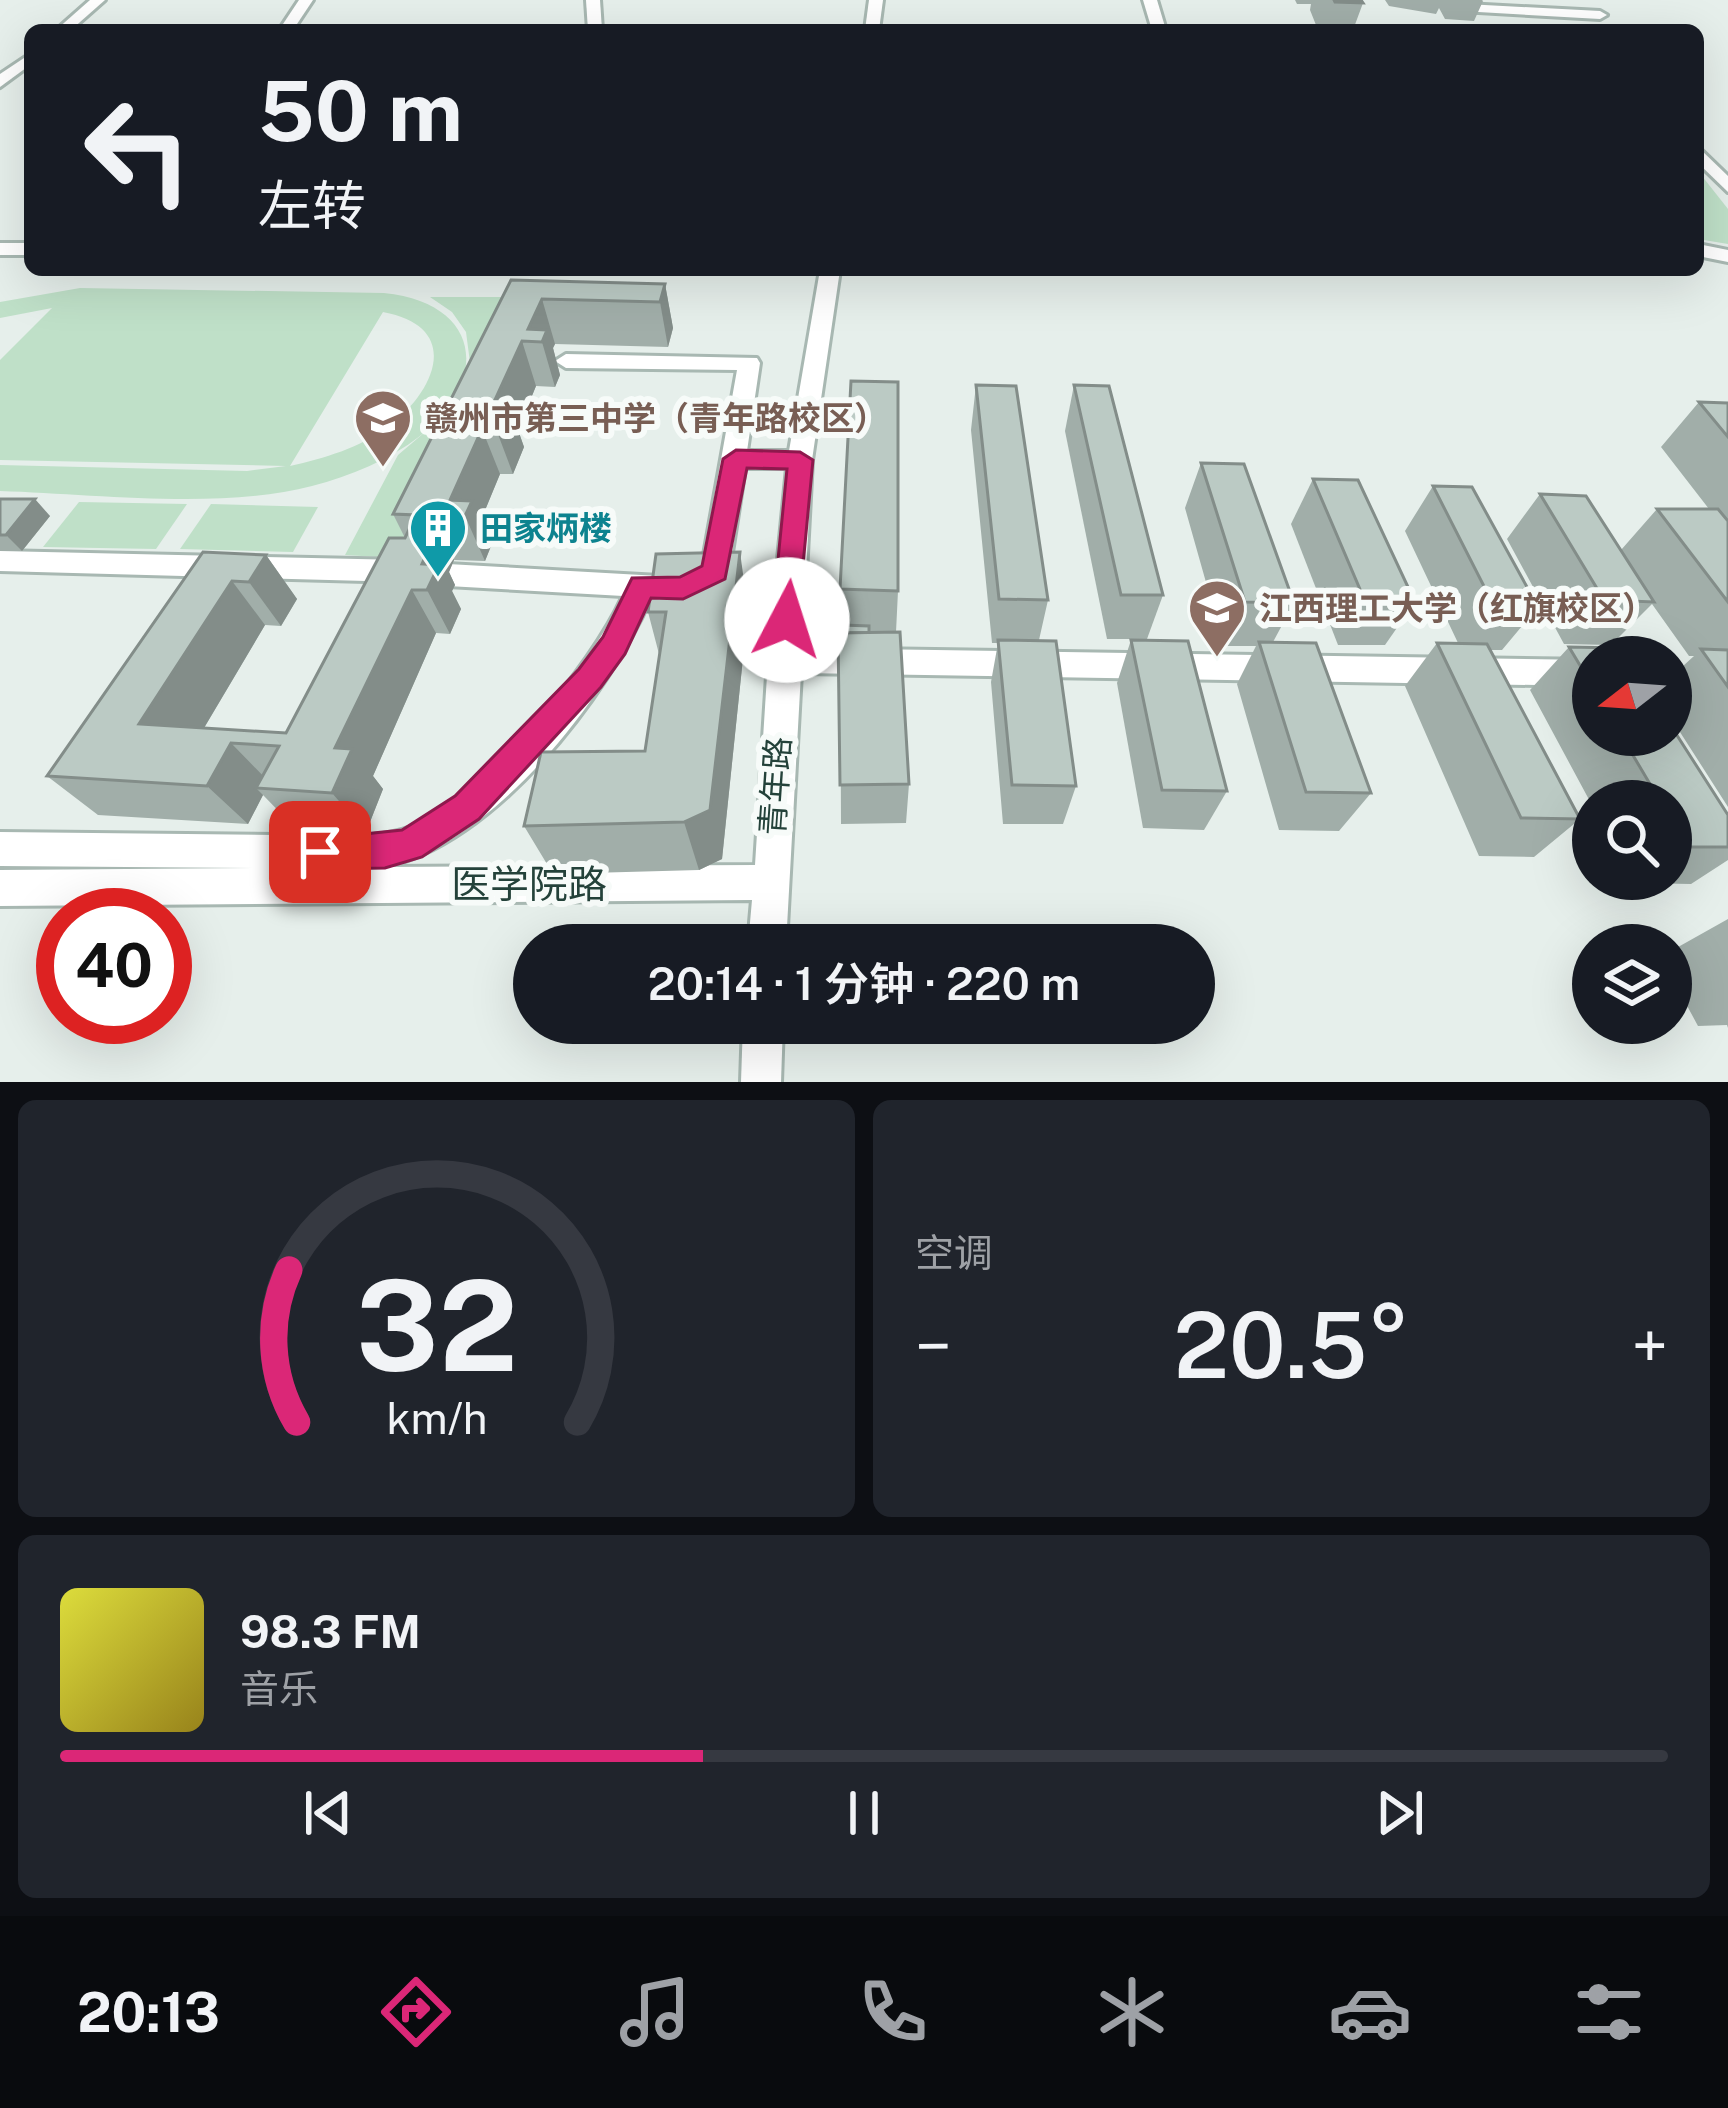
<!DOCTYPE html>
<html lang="zh">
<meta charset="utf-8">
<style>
body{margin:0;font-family:"Public Sans","Noto Sans SC",sans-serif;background:#20242c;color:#f1f3f6;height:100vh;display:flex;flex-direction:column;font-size:45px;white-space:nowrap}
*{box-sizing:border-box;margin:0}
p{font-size:39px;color:#9ea1a6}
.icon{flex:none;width:66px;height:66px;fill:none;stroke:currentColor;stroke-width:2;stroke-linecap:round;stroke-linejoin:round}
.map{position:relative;height:1082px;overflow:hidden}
.drawer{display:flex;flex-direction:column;gap:18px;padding:18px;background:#0d0f14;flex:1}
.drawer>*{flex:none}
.top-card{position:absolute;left:24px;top:24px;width:1680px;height:252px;border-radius:18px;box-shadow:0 12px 48px #0002;background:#171b24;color:#f1f3f6;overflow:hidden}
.needle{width:78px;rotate:253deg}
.controls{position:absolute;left:1572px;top:636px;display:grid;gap:24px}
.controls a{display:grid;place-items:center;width:120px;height:120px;border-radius:50%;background:#171b24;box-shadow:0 12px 48px #0002;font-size:60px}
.speed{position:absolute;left:36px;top:888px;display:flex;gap:24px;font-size:60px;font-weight:700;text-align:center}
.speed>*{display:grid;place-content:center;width:156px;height:156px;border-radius:50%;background:#171b24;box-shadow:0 12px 48px #0002;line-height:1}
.speed .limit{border:18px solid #d22;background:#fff;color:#111}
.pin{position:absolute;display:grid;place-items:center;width:102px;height:102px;color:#fff;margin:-51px;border-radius:24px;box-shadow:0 6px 18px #0006}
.me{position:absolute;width:132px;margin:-66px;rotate:5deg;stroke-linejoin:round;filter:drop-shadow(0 0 9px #0008)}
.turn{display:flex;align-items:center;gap:42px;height:252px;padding:0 36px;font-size:54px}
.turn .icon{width:156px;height:156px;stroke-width:2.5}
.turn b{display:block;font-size:84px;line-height:102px}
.big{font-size:90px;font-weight:600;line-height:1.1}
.drawer .card{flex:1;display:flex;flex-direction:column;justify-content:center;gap:18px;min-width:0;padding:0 42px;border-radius:18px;background:#20242c}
.drawer .dial{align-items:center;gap:0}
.dial svg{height:312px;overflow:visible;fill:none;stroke:#363941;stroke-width:7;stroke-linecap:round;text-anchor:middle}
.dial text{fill:#f1f3f6;stroke:none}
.song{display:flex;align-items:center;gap:36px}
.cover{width:144px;height:144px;border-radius:18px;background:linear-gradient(135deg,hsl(60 70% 55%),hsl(50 70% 35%))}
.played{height:12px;border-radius:6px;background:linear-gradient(90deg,#db2777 40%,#363941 40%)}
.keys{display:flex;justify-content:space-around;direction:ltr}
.heat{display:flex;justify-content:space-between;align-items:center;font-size:66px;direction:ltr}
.drawer .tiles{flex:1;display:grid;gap:18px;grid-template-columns:1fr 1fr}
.card:last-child{grid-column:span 2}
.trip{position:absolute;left:513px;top:924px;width:702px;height:120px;border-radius:60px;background:#171b24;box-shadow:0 12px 48px #0002;font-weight:600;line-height:120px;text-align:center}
.tab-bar{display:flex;height:192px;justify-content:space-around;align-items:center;background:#090b0e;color:#9ea1a6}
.tab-bar .icon{width:84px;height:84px}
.tab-bar .on{color:#db2777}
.tab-bar b{font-size:54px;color:#f1f3f6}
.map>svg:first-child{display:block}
</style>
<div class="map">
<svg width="1728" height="1082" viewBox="0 0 1728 1082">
<rect width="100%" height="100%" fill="#e6efeb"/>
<!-- green -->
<g fill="#bfe0c8" fill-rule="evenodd">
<polygon points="1698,171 1728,209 1728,244 1698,239"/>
<path d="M80,288L384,293C480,303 492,378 420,436C389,460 351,476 312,486C222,510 95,494 0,491V465L247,471L286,466L0,460V360L52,308L0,318V302ZM383,312C463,327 436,391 388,427C359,448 325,458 290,466Z"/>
<polygon points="430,297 509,297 412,559 345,555 398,455 452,409 471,370 466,332 452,312"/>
<polygon points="79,502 187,504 156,549 43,547"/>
<polygon points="211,504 318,507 293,552 180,549"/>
</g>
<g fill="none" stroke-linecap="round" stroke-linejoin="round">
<defs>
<g id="minor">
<polygon points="90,0 105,0 71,30 56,30"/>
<polygon points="299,0 313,0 293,30 279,30"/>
<polygon points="586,0 600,0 602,30 588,30"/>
<polygon points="869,0 883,0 879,30 865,30"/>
<polygon points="1143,0 1157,0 1166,30 1152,30"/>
<polygon points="1466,4 1600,11 1607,15 1600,19 1461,11"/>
<polygon points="30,54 30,65 0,87 0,74"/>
<polygon points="1698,147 1728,176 1728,192 1698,163"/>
<rect x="0" y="243" width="30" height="12"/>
<polygon points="1698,244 1728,250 1728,262 1698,256"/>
<path d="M820,270H840L812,460L802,648L1593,660V686L801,673L786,945H748L752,900L0,906V870L253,868L0,866V832L365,836C383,834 403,832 419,823C490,785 590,669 623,596L448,586L438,583L434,575L438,567L448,564L659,576L669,579L673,587L669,595L651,597C608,696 493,846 383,867L755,865L768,660L787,468H745L729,572L712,587H692L688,579L702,566L737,370L566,368L555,361L566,354L757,358L760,363L747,451H789Z"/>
<polygon points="0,551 404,560 414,564 418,571 414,578 404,582 0,571"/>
<polygon points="743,1023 783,1023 781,1082 741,1082"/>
</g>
</defs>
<!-- minor casing -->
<use href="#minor" stroke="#a8b8b2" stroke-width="6"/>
<!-- minor -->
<use href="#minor" fill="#fff" fill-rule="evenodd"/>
</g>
<!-- wall -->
<g fill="#a1aea9">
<polygon points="1295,0 1361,0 1363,3 1353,30 1318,30 1310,10 1311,4 1297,4"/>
<polygon points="1385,0 1482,0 1483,1 1474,21 1445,19 1439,8 1436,14 1389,6"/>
<polygon points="511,280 665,284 673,328 668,347 555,344 553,348 560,375 555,387 536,386 518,430 524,447 513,474 500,474 481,520 491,546 485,561 454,560 449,572 455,585 452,591 461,609 450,634 436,633 373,776 383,789 366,832 294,827 263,795 248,824 98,815 47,776 203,552 266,555 297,599 281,626 265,625 204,728 286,733 405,538 393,514"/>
<polygon points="976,385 1048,600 1039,640 1076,786 1063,824 1003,824 991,682 998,643 992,643 971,430"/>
<polygon points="1074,385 1163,595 1147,639 1107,639 1065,431"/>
<polygon points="1699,402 1728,403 1728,807 1671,718 1671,677 1694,656 1689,656 1652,604 1611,645 1564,644 1507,539 1540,494 1621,550 1657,509 1709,509 1661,447"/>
<polygon points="1201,463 1294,603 1273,642 1371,793 1339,831 1279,830 1237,684 1256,646 1224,646 1185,508"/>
<polygon points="1313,479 1415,602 1385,645 1338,645 1291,524"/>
<polygon points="1433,486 1538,607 1502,650 1491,650 1580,819 1534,857 1479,856 1405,686 1437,643 1458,643 1405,531"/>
<polygon points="0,499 50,516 22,551 0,551"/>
<polygon points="840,589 898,591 896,632 909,784 906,823 841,824"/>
<polygon points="748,610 722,859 699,870 553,874 524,826 645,751 659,654 648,612"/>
<polygon points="1131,640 1227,791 1204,830 1143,828 1117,683"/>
<polygon points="1569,647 1593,657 1593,735 1671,735 1728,815 1728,860 1691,884 1634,883 1632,879 1671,879 1671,801 1593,801 1593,807 1530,690"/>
<polygon points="1728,919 1728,1028 1727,1025 1698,1026 1671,976 1671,951"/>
</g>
<!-- shaded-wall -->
<g fill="#838d89">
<polygon points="665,284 673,328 668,347 660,302"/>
<polygon points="542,299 555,344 553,348 560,375 555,387 542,342 528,329"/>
<polygon points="522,341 536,386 518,430 524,447 513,474 496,429 494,402"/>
<polygon points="482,429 500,474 481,520 491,546 485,561 465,516 450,500"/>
<polygon points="35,499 50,516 22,551 6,535"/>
<polygon points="433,515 454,560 449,572 455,585 452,591 461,609 450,634 427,590 422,564 422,539"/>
<polygon points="740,552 748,610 722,859 699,870 684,822"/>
<polygon points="266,555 297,599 281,626 249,582"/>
<polygon points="232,581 265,625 182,765 139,724"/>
<polygon points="412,590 436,633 373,776 383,789 366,832 332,793 335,748"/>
<polygon points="231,743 270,783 256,788 263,795 248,824 207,786"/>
</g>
<!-- building -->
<g fill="#bbcac4" stroke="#838d89" stroke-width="3">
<polygon points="1334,0 1361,0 1363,3 1335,2"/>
<polygon points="511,280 665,284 660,302 542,299 528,329 547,330 542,342 522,341 494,402 508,402 496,429 482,429 450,500 472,501 465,516 433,515 422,539 433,540 422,564 439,565 427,590 412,590 335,748 352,749 332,793 256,788 279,746 231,743 207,786 47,776 203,552 266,555 249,582 232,581 139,724 286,733 389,538 405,538 416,515 393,514"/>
<polygon points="851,381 898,382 898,591 840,589"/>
<polygon points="976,385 1016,386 1048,600 999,599"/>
<polygon points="1074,385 1109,386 1163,595 1121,595"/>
<polygon points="1699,402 1728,403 1728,437"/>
<polygon points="1201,463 1244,464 1294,603 1245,602"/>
<polygon points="1313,479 1358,480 1415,602 1365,601"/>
<polygon points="1433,486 1472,487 1538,607 1494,606"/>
<polygon points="1540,494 1586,496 1654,602 1604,600"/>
<polygon points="0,499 35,499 6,535 0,535"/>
<polygon points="1657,509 1718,509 1728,521 1728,602"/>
<polygon points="740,552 710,810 684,822 524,826 541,752 645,751 666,612 648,612 656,554"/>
<polygon points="842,625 869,626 869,633 841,633"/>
<polygon points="900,632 909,784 840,785 838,633"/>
<polygon points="998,640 1056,641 1076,786 1012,785"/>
<polygon points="1131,640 1188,641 1227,791 1162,790"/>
<polygon points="1259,642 1316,643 1371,793 1306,792"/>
<polygon points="1437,643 1487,644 1580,819 1521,818"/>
<polygon points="1569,647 1621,648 1627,657 1593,657 1593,687"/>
<polygon points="1701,649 1728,650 1728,687"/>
<polygon points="1671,726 1728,815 1728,847 1688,847 1671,819 1671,801 1660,801 1621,735 1671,735"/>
</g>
<!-- route -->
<polygon fill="#db2777" stroke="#8e194d" stroke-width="3" points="736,450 800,452 813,460 797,628 776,628 772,620 787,469 747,468 725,579 683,599 651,598 625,654 601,687 479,819 422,857 385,868 320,869 307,864 302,852 307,840 402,830 455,796 579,669 603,637 632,578 680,577 702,566 723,459"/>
<!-- icons -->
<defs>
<symbol id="school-pin" viewBox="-11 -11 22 30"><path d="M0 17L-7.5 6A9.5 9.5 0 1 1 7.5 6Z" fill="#8d6e63" stroke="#f7fbf9"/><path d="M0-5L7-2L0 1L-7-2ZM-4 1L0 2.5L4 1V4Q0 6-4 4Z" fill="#fff"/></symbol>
<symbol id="building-pin" viewBox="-11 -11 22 30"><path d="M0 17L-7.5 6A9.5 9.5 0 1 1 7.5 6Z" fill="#0f9aa8" stroke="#f7fbf9"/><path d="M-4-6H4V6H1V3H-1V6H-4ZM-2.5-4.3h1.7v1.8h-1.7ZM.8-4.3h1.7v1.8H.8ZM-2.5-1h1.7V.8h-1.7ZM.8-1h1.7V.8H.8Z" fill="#fff"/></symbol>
<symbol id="university-pin" viewBox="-11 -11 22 30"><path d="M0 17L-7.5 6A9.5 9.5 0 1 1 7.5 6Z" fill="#8d6e63" stroke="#f7fbf9"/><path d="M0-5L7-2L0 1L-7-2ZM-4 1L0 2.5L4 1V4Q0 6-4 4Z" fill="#fff"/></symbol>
</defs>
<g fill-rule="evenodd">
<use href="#school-pin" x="350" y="385" width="66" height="90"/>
<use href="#building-pin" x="405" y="495" width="66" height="90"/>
<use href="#university-pin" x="1184" y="575" width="66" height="90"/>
</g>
<g text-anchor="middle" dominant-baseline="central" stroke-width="12" stroke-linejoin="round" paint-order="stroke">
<!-- education labels -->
<g font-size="33" font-weight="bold" fill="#785e54" stroke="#f7fbf9" text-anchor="start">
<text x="425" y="418">赣州市第三中学（青年路校区）</text>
<text x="1259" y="608">江西理工大学（红旗校区）</text>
</g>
<!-- culture labels -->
<g font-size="33" font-weight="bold" fill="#0d838f" stroke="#f7fbf9" text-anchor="start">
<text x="480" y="528">田家炳楼</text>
</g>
<!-- street labels -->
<g font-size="33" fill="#24423a" stroke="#f7fbf9">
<text transform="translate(775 786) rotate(-86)">青年路</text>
</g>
<!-- near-street labels -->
<g font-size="39" fill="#24423a" stroke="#f7fbf9">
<text x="529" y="884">医学院路</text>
</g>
</g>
</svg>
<div class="controls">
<a><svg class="needle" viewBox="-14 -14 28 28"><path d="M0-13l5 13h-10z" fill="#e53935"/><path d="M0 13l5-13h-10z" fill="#9ea1a6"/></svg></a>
<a><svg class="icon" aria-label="search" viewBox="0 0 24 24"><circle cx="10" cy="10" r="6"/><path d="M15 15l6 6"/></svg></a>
<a><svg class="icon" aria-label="layers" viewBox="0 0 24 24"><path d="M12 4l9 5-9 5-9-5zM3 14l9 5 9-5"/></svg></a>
</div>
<div class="speed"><div class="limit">40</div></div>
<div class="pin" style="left:320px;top:852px;background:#d93025"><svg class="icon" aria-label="arrive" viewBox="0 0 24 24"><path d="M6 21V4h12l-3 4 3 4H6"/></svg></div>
<svg class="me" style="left:787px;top:620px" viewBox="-20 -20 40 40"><circle r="19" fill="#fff"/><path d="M0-13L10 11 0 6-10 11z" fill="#db2777"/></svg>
<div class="trip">20:14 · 1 分钟 · 220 m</div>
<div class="top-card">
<div class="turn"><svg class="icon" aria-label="left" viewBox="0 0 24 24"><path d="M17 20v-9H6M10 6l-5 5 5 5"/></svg><div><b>50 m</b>左转</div></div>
</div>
</div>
<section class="drawer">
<div class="tiles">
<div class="card dial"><svg viewBox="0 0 100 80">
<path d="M14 69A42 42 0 1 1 86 69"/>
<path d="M14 69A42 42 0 0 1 12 30" stroke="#db2777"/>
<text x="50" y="56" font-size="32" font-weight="700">32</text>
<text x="50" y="72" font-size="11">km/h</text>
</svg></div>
<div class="card"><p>空调</p>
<div class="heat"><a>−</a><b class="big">20.5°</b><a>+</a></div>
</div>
<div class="card">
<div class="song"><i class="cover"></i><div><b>98.3 FM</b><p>音乐</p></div></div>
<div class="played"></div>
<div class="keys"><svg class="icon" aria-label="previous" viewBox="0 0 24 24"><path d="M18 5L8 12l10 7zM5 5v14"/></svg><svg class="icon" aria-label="pause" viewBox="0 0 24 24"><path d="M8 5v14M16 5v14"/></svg><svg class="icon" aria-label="next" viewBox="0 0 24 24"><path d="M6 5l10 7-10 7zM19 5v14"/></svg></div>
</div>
</div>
</section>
<nav class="tab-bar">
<b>20:13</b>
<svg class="icon on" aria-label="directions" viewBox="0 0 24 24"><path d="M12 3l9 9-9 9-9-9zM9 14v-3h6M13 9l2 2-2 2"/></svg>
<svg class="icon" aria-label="music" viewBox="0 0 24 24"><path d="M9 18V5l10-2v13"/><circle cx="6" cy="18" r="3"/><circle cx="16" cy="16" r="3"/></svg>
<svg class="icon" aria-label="phone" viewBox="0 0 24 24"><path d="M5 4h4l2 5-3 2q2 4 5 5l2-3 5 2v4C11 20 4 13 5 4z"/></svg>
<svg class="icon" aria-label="climate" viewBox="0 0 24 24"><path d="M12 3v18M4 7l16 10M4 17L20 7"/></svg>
<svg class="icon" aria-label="car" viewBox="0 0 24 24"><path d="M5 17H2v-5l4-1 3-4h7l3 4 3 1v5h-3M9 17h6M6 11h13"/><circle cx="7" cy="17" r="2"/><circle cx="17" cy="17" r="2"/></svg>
<svg class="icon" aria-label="filters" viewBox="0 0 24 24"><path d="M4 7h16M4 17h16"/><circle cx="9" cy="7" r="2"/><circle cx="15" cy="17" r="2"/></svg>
</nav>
